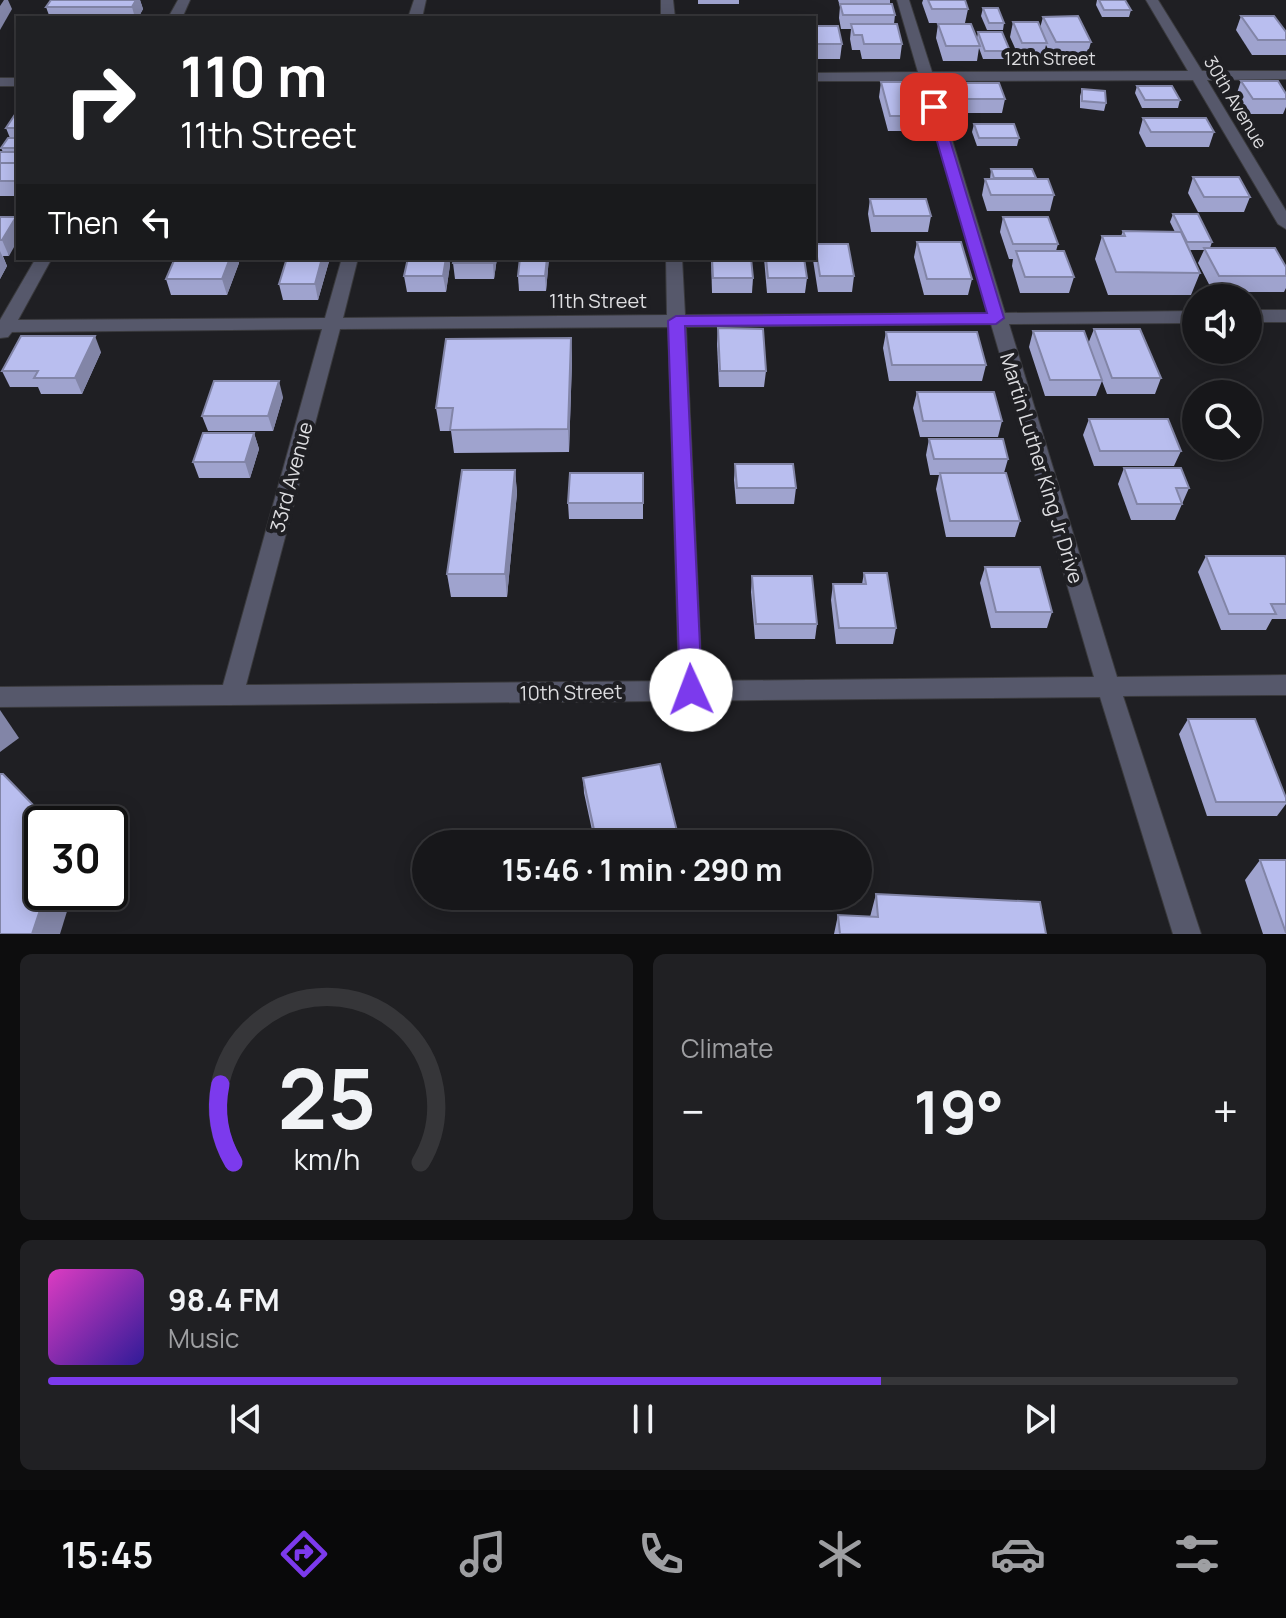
<!DOCTYPE html>
<meta charset="utf-8">
<style>
body{margin:0;font-family:Manrope,sans-serif;background:#202023;color:#f1f3f6;height:100vh;display:flex;flex-direction:column;font-size:30px;white-space:nowrap}
*{box-sizing:border-box;margin:0}
p{font-size:26px;color:#9e9fa2}
.icon{flex:none;width:44px;height:44px;fill:none;stroke:currentColor;stroke-width:2;stroke-linecap:round;stroke-linejoin:round}
.map{position:relative;height:934px;overflow:hidden}
.sheet{display:flex;flex-direction:column;gap:20px;padding:20px;background:#0d0d0e;flex:1}
.sheet>*{flex:none}
.hud{position:absolute;left:16px;top:16px;width:800px;height:244px;border-radius:0px;box-shadow:0 4px 20px #0003,0 0 0 2px #363639;background:#202124;color:#fff;overflow:hidden}
.fabs{position:absolute;left:1182px;top:284px;display:grid;gap:16px}
.fabs a{display:grid;place-items:center;width:80px;height:80px;border-radius:50%;background:#17171a;box-shadow:0 4px 20px #0003,0 0 0 2px #363639;font-size:40px}
.speed{position:absolute;left:24px;top:806px;display:flex;gap:16px;font-size:40px;font-weight:700;text-align:center}
.speed>*{display:grid;place-content:center;width:104px;height:104px;border-radius:50%;background:#17171a;box-shadow:0 4px 20px #0003,0 0 0 2px #363639;line-height:1}
.speed .limit{border:4px solid #111;border-radius:12px;background:#fff;color:#111}
.pin{position:absolute;display:grid;place-items:center;width:68px;height:68px;color:#fff;margin:-34px;border-radius:16px;box-shadow:0 4px 12px #0006}
.me{position:absolute;width:88px;margin:-44px;rotate:358deg;stroke-linejoin:round;filter:drop-shadow(0 0 6px #0008)}
.turn{display:flex;align-items:center;gap:28px;height:168px;padding:0 32px;font-size:36px}
.turn .icon{width:104px;height:104px;stroke-width:2.5}
.turn b{display:block;font-size:56px;line-height:68px}
.then{display:flex;align-items:center;height:76px;padding:0 32px;background:#0003;gap:16px;font-size:30px}
.big{font-size:60px;font-weight:700;line-height:1.1}
.sheet .tile{flex:1;display:flex;flex-direction:column;justify-content:center;gap:12px;min-width:0;padding:0 28px;border-radius:12px;background:#202023}
.sheet .dial{align-items:center;gap:0}
.dial svg{height:208px;overflow:visible;fill:none;stroke:#363639;stroke-width:7;stroke-linecap:round;text-anchor:middle}
.dial text{fill:#f1f3f6;stroke:none}
.song{display:flex;align-items:center;gap:24px}
.cover{width:96px;height:96px;border-radius:12px;background:linear-gradient(135deg,hsl(310 70% 55%),hsl(250 70% 35%))}
.played{height:8px;border-radius:4px;background:linear-gradient(90deg,#7c3aed 70%,#363639 70%)}
.keys{display:flex;justify-content:space-around;direction:ltr}
.heat{display:flex;justify-content:space-between;align-items:center;font-size:44px;direction:ltr}
.sheet .tiles{flex:1;display:grid;gap:20px;grid-template-columns:1fr 1fr}
.tile:last-child{grid-column:span 2}
.trip{position:absolute;left:412px;top:830px;width:460px;height:80px;border-radius:40px;background:#17171a;box-shadow:0 4px 20px #0003,0 0 0 2px #363639;font-weight:700;line-height:80px;text-align:center}
.menu{display:flex;height:128px;justify-content:space-around;align-items:center;background:#09090a;color:#9e9fa2}
.menu .icon{width:56px;height:56px}
.menu .on{color:#7c3aed}
.menu b{font-size:36px;color:#f1f3f6}
.map>svg:first-child{display:block}
</style>
<div class="map">
<svg width="1286" height="934" viewBox="0 0 1286 934">
<rect width="100%" height="100%" fill="#1f1f23"/>
<g fill="none" stroke-linecap="round" stroke-linejoin="round">
<defs>
<g id="minor">
<polygon points="178,0 190,0 182,18 168,18"/>
<polygon points="414,0 426,0 422,18 408,18"/>
<polygon points="661,0 673,0 675,18 661,18"/>
<path d="M897,0H909L932,72L1188,71L1146,0H1158L1202,71H1286V79L1207,80L1286,211V229L1278,224L1193,80L934,81L1005,313L1196,311V323L1009,324L1117,677L1286,675V695L1123,696L1201,934H1173L1100,697L0,707V687L223,685L322,329L12,332L8,337L0,338V320L36,258H52L18,320L325,318L342,258H358L343,318L667,315L666,258H682L685,315L988,313L920,81H814V73L918,72ZM991,324L1094,677L702,681L686,327ZM668,327L679,681L246,685L340,329Z"/>
<rect x="0" y="78" width="18" height="8"/>
<rect x="1248" y="310" width="38" height="12"/>
</g>
</defs>
<!-- minor casing -->
<use href="#minor" stroke="#3a3a3d" stroke-width="2"/>
<!-- minor -->
<use href="#minor" fill="#56586b" fill-rule="evenodd"/>
</g>
<!-- wall -->
<g fill="#9fa3ce">
<polygon points="51,0 140,0 143,9 138,18 50,18 46,7"/>
<rect x="698" y="0" width="41" height="4"/>
<polygon points="838,0 890,0 890,4 895,15 894,24 902,44 900,59 862,59 860,50 852,50 850,39 851,29 841,29 839,18 840,6"/>
<polygon points="923,0 965,0 968,9 965,23 929,23 922,3"/>
<polygon points="1097,0 1125,0 1131,10 1129,17 1102,17 1096,5"/>
<polygon points="983,8 1004,23 1003,30 987,30 981,16"/>
<polygon points="1241,16 1286,32 1286,55 1252,55 1236,30"/>
<polygon points="1043,17 1091,42 1087,56 1052,57 1046,45 1043,57 1019,57 1010,37 1013,22 1040,28"/>
<polygon points="938,24 977,38 978,32 1010,51 1008,59 983,59 979,48 977,61 943,61 936,38"/>
<polygon points="814,26 842,44 840,59 814,59"/>
<polygon points="1241,81 1286,94 1286,107 1283,114 1247,114 1236,96"/>
<polygon points="881,82 926,116 923,131 888,131 879,97"/>
<polygon points="961,83 1005,99 1002,113 964,113 958,98"/>
<polygon points="1137,86 1180,100 1178,108 1142,108 1135,93"/>
<polygon points="1082,89 1106,103 1104,111 1080,108 1080,96"/>
<polygon points="18,110 18,196 0,196 0,152 3,152 1,148 10,138 6,128"/>
<polygon points="1143,118 1214,132 1209,147 1146,147 1139,133"/>
<polygon points="974,124 1019,138 1017,146 977,146 972,132"/>
<polygon points="991,169 1036,179 1054,195 1050,211 987,211 982,195 985,179 990,179"/>
<polygon points="1193,177 1250,197 1244,212 1198,212 1188,193"/>
<polygon points="870,199 931,216 928,232 871,232 868,214"/>
<polygon points="1173,214 1212,242 1210,248 1286,267 1286,288 1284,292 1213,292 1198,263 1204,250 1190,250 1200,273 1191,295 1108,295 1095,259 1102,236 1121,236 1123,231 1175,232 1170,222"/>
<polygon points="0,217 9,256 3,256 7,266 0,279"/>
<polygon points="1003,217 1058,244 1056,251 1074,277 1069,293 1020,293 1012,266 1013,259 1009,259 1000,232"/>
<polygon points="917,242 972,279 968,295 924,295 914,257"/>
<polygon points="815,244 854,276 852,292 818,292 813,260"/>
<polygon points="175,258 237,258 239,263 227,295 171,295 166,279"/>
<polygon points="330,258 318,300 283,300 279,284"/>
<polygon points="408,258 449,258 450,265 446,292 407,292 404,276"/>
<polygon points="497,258 494,279 455,279 453,263"/>
<polygon points="520,258 549,258 546,291 519,291 518,276"/>
<polygon points="711,258 751,258 753,278 752,293 712,293"/>
<polygon points="764,258 804,258 807,278 805,293 767,293"/>
<polygon points="718,328 766,371 764,387 719,387 717,344"/>
<polygon points="1094,329 1161,378 1155,394 1107,394 1102,381 1096,396 1045,396 1029,347 1033,331 1088,344"/>
<polygon points="886,332 986,365 982,381 889,381 883,348"/>
<polygon points="571,338 572,361 569,452 454,453 451,431 440,431 436,408"/>
<polygon points="101,352 82,394 41,394 38,387 10,387 2,371"/>
<polygon points="917,392 1002,421 998,437 920,437 913,408"/>
<polygon points="283,397 273,431 208,431 202,416"/>
<polygon points="1089,419 1181,451 1174,466 1094,466 1083,435"/>
<polygon points="254,433 259,449 250,478 199,478 193,462"/>
<polygon points="929,439 1008,459 1004,473 1020,521 1015,537 946,537 936,489 939,475 930,475 926,455"/>
<polygon points="735,464 796,488 794,504 736,504 734,480"/>
<polygon points="1124,468 1189,488 1175,520 1131,520 1118,484"/>
<polygon points="515,470 517,493 507,597 451,597 447,574"/>
<polygon points="643,473 643,519 569,519 568,503"/>
<polygon points="1206,556 1286,559 1286,619 1272,619 1266,630 1221,630 1198,572"/>
<polygon points="985,567 1052,612 1047,628 991,628 980,583"/>
<polygon points="864,573 896,628 893,644 836,644 831,600 833,584 862,584"/>
<polygon points="752,576 817,624 815,639 755,639 751,592"/>
<polygon points="1188,719 1286,798 1286,804 1277,816 1207,816 1179,734"/>
<polygon points="583,778 679,844 595,844 584,793"/>
<polygon points="1260,860 1286,860 1286,934 1263,934 1245,880"/>
<polygon points="876,894 1046,934 834,934 838,915 870,917"/>
</g>
<!-- shaded-wall -->
<g fill="#8285a7">
<polygon points="4,0 8,0 12,9 0,30 0,6"/>
<polygon points="136,0 140,0 143,9 138,18 135,18 132,7"/>
<polygon points="16,217 18,223 18,240 9,256 2,240"/>
<polygon points="0,251 7,266 0,279"/>
<polygon points="230,258 237,258 239,263 227,295 222,279"/>
<polygon points="322,258 330,258 318,300 315,284"/>
<polygon points="446,258 449,258 450,265 446,292 443,276"/>
<polygon points="494,258 497,258 494,279 493,263"/>
<polygon points="547,258 549,258 546,291 545,276"/>
<polygon points="95,336 101,352 82,394 75,378"/>
<polygon points="571,338 572,361 569,452 568,429"/>
<polygon points="279,381 283,397 273,431 268,416"/>
<polygon points="254,433 259,449 250,478 245,462"/>
<polygon points="515,470 517,493 507,597 505,574"/>
<polygon points="0,710 19,738 0,752"/>
<polygon points="679,839 679,844 654,844"/>
<polygon points="46,892 73,892 60,934 32,934"/>
</g>
<!-- building -->
<g fill="#b9beef" stroke="#8285a7" stroke-width="2">
<polygon points="51,0 136,0 132,7 46,7"/>
<polygon points="928,0 965,0 968,9 932,9"/>
<polygon points="1099,0 1125,0 1131,10 1104,10"/>
<polygon points="840,4 892,4 895,15 843,15"/>
<polygon points="983,8 998,8 1004,23 989,23"/>
<polygon points="71,15 122,15 120,18 69,18"/>
<polygon points="295,15 322,15 320,18 294,18"/>
<polygon points="1078,16 1091,42 1056,42 1043,17"/>
<polygon points="1241,16 1274,16 1286,32 1286,40 1258,40"/>
<polygon points="1013,22 1038,22 1047,43 1022,43"/>
<polygon points="851,24 897,24 902,44 864,44 862,35 854,35"/>
<polygon points="938,24 971,24 980,46 946,46"/>
<polygon points="814,26 838,26 842,44 814,44"/>
<polygon points="978,32 1002,32 1010,51 985,51"/>
<polygon points="1241,81 1278,81 1286,94 1286,99 1253,99"/>
<polygon points="881,82 916,82 926,116 890,116"/>
<polygon points="961,83 999,83 1005,99 967,99"/>
<polygon points="1137,86 1172,86 1180,100 1145,100"/>
<polygon points="1082,89 1105,91 1106,103 1082,101"/>
<polygon points="18,110 18,128 6,128"/>
<polygon points="1143,118 1206,118 1214,132 1151,132"/>
<polygon points="974,124 1014,124 1019,138 979,138"/>
<polygon points="8,138 18,138 18,148 1,148"/>
<rect x="0" y="152" width="18" height="11"/>
<rect x="0" y="163" width="18" height="18"/>
<polygon points="991,169 1032,169 1036,178 994,178"/>
<polygon points="1193,177 1239,177 1250,197 1204,197"/>
<polygon points="985,179 1048,179 1054,195 991,195"/>
<polygon points="870,199 926,199 931,216 874,216"/>
<polygon points="1173,214 1198,214 1212,242 1187,242"/>
<polygon points="0,217 16,217 2,240 0,240"/>
<polygon points="1003,217 1048,217 1058,244 1013,244"/>
<polygon points="1123,231 1181,232 1200,273 1116,272 1102,236 1125,236"/>
<polygon points="917,242 961,242 972,279 927,279"/>
<polygon points="815,244 848,244 854,276 820,276"/>
<polygon points="1204,248 1275,248 1286,267 1286,276 1219,276"/>
<polygon points="1016,251 1064,251 1074,277 1025,277"/>
<polygon points="175,258 230,258 222,279 166,279"/>
<polygon points="287,258 322,258 315,284 279,284"/>
<polygon points="408,258 446,258 443,276 404,276"/>
<polygon points="454,258 494,258 493,263 453,263"/>
<polygon points="520,258 547,258 545,276 518,276"/>
<polygon points="712,258 751,258 753,278 713,278"/>
<polygon points="766,258 804,258 807,278 768,278"/>
<polygon points="718,328 763,329 766,371 720,371"/>
<polygon points="1094,329 1140,329 1161,378 1112,378"/>
<polygon points="1033,331 1084,331 1102,380 1050,380"/>
<polygon points="886,332 977,332 986,365 892,365"/>
<polygon points="21,336 95,336 75,378 34,378 38,371 2,371"/>
<polygon points="571,338 568,429 450,430 453,408 436,408 446,339"/>
<polygon points="214,381 279,381 268,416 202,416"/>
<polygon points="917,392 994,392 1002,421 923,421"/>
<polygon points="1089,419 1168,419 1181,451 1100,451"/>
<polygon points="203,433 254,433 245,462 193,462"/>
<polygon points="929,439 1003,439 1008,459 934,459"/>
<polygon points="735,464 793,464 796,488 737,488"/>
<polygon points="1124,468 1181,468 1189,488 1176,488 1182,504 1137,504"/>
<polygon points="462,470 515,470 505,574 447,574"/>
<polygon points="570,473 643,473 643,503 568,503"/>
<polygon points="940,473 1006,473 1020,521 950,521"/>
<polygon points="1206,556 1285,556 1286,559 1286,604 1271,604 1276,614 1229,614"/>
<polygon points="985,567 1040,567 1052,612 996,612"/>
<polygon points="864,573 887,573 896,628 839,628 833,584 866,584"/>
<polygon points="752,576 812,576 817,624 756,624"/>
<polygon points="1188,719 1255,719 1286,798 1286,802 1216,802"/>
<polygon points="660,764 679,839 654,844 597,844 583,778"/>
<polygon points="0,774 3,774 36,808 44,808 60,824 42,824 42,892 46,892 32,934 0,934"/>
<polygon points="1260,860 1286,860 1286,933"/>
<polygon points="876,894 1040,902 1046,934 840,934 838,915 878,917"/>
</g>
<!-- route -->
<polygon fill="#7c3aed" stroke="#51269a" stroke-width="2" points="934,103 940,107 1004,318 996,324 685,326 702,690 699,697 691,699 683,697 680,690 668,321 676,316 987,313 927,107"/>
<g text-anchor="middle" dominant-baseline="central" stroke-width="8" stroke-linejoin="round" paint-order="stroke">
<!-- far-street labels -->
<g font-size="18" fill="#dddde0" stroke="#1f1f23">
<text x="1050" y="58">12th Street</text>
<text transform="translate(1236 102) rotate(59)">30th Avenue</text>
</g>
<!-- street labels -->
<g font-size="20" fill="#dddde0" stroke="#1f1f23">
<text x="598" y="300">11th Street</text>
<text transform="translate(1042 468) rotate(73)">Martin Luther King Jr Drive</text>
<text transform="translate(291 477) rotate(-75)">33rd Avenue</text>
<text transform="translate(571 692) rotate(-1)">10th Street</text>
</g>
</g>
</svg>
<div class="fabs">
<a><svg class="icon" aria-label="sound" viewBox="0 0 24 24"><path d="M4 9h4l5-4v14l-5-4H4zM17 9q2 3 0 6"/></svg></a>
<a><svg class="icon" aria-label="search" viewBox="0 0 24 24"><circle cx="10" cy="10" r="6"/><path d="M15 15l6 6"/></svg></a>
</div>
<div class="speed"><div class="limit">30</div></div>
<div class="pin" style="left:934px;top:107px;background:#d93025"><svg class="icon" aria-label="arrive" viewBox="0 0 24 24"><path d="M6 21V4h12l-3 4 3 4H6"/></svg></div>
<svg class="me" style="left:691px;top:690px" viewBox="-20 -20 40 40"><circle r="19" fill="#fff"/><path d="M0-13L10 11 0 6-10 11z" fill="#7c3aed"/></svg>
<div class="trip">15:46 · 1 min · 290 m</div>
<div class="hud">
<div class="turn"><svg class="icon" aria-label="right" viewBox="0 0 24 24"><path d="M7 20v-9h11M14 6l5 5-5 5"/></svg><div><b>110 m</b>11th Street</div></div>
<div class="then">Then<svg class="icon" aria-label="left" viewBox="0 0 24 24"><path d="M17 20v-9H6M10 6l-5 5 5 5"/></svg></div>
</div>
</div>
<section class="sheet">
<div class="tiles">
<div class="tile dial"><svg viewBox="0 0 100 80">
<path d="M14 69A42 42 0 1 1 86 69"/>
<path d="M14 69A42 42 0 0 1 9 39" stroke="#7c3aed"/>
<text x="50" y="56" font-size="32" font-weight="700">25</text>
<text x="50" y="72" font-size="11">km/h</text>
</svg></div>
<div class="tile"><p>Climate</p>
<div class="heat"><a>−</a><b class="big">19°</b><a>+</a></div>
</div>
<div class="tile">
<div class="song"><i class="cover"></i><div><b>98.4 FM</b><p>Music</p></div></div>
<div class="played"></div>
<div class="keys"><svg class="icon" aria-label="previous" viewBox="0 0 24 24"><path d="M18 5L8 12l10 7zM5 5v14"/></svg><svg class="icon" aria-label="pause" viewBox="0 0 24 24"><path d="M8 5v14M16 5v14"/></svg><svg class="icon" aria-label="next" viewBox="0 0 24 24"><path d="M6 5l10 7-10 7zM19 5v14"/></svg></div>
</div>
</div>
</section>
<nav class="menu">
<b>15:45</b>
<svg class="icon on" aria-label="directions" viewBox="0 0 24 24"><path d="M12 3l9 9-9 9-9-9zM9 14v-3h6M13 9l2 2-2 2"/></svg>
<svg class="icon" aria-label="music" viewBox="0 0 24 24"><path d="M9 18V5l10-2v13"/><circle cx="6" cy="18" r="3"/><circle cx="16" cy="16" r="3"/></svg>
<svg class="icon" aria-label="phone" viewBox="0 0 24 24"><path d="M5 4h4l2 5-3 2q2 4 5 5l2-3 5 2v4C11 20 4 13 5 4z"/></svg>
<svg class="icon" aria-label="climate" viewBox="0 0 24 24"><path d="M12 3v18M4 7l16 10M4 17L20 7"/></svg>
<svg class="icon" aria-label="car" viewBox="0 0 24 24"><path d="M5 17H2v-5l4-1 3-4h7l3 4 3 1v5h-3M9 17h6M6 11h13"/><circle cx="7" cy="17" r="2"/><circle cx="17" cy="17" r="2"/></svg>
<svg class="icon" aria-label="filters" viewBox="0 0 24 24"><path d="M4 7h16M4 17h16"/><circle cx="9" cy="7" r="2"/><circle cx="15" cy="17" r="2"/></svg>
</nav>
